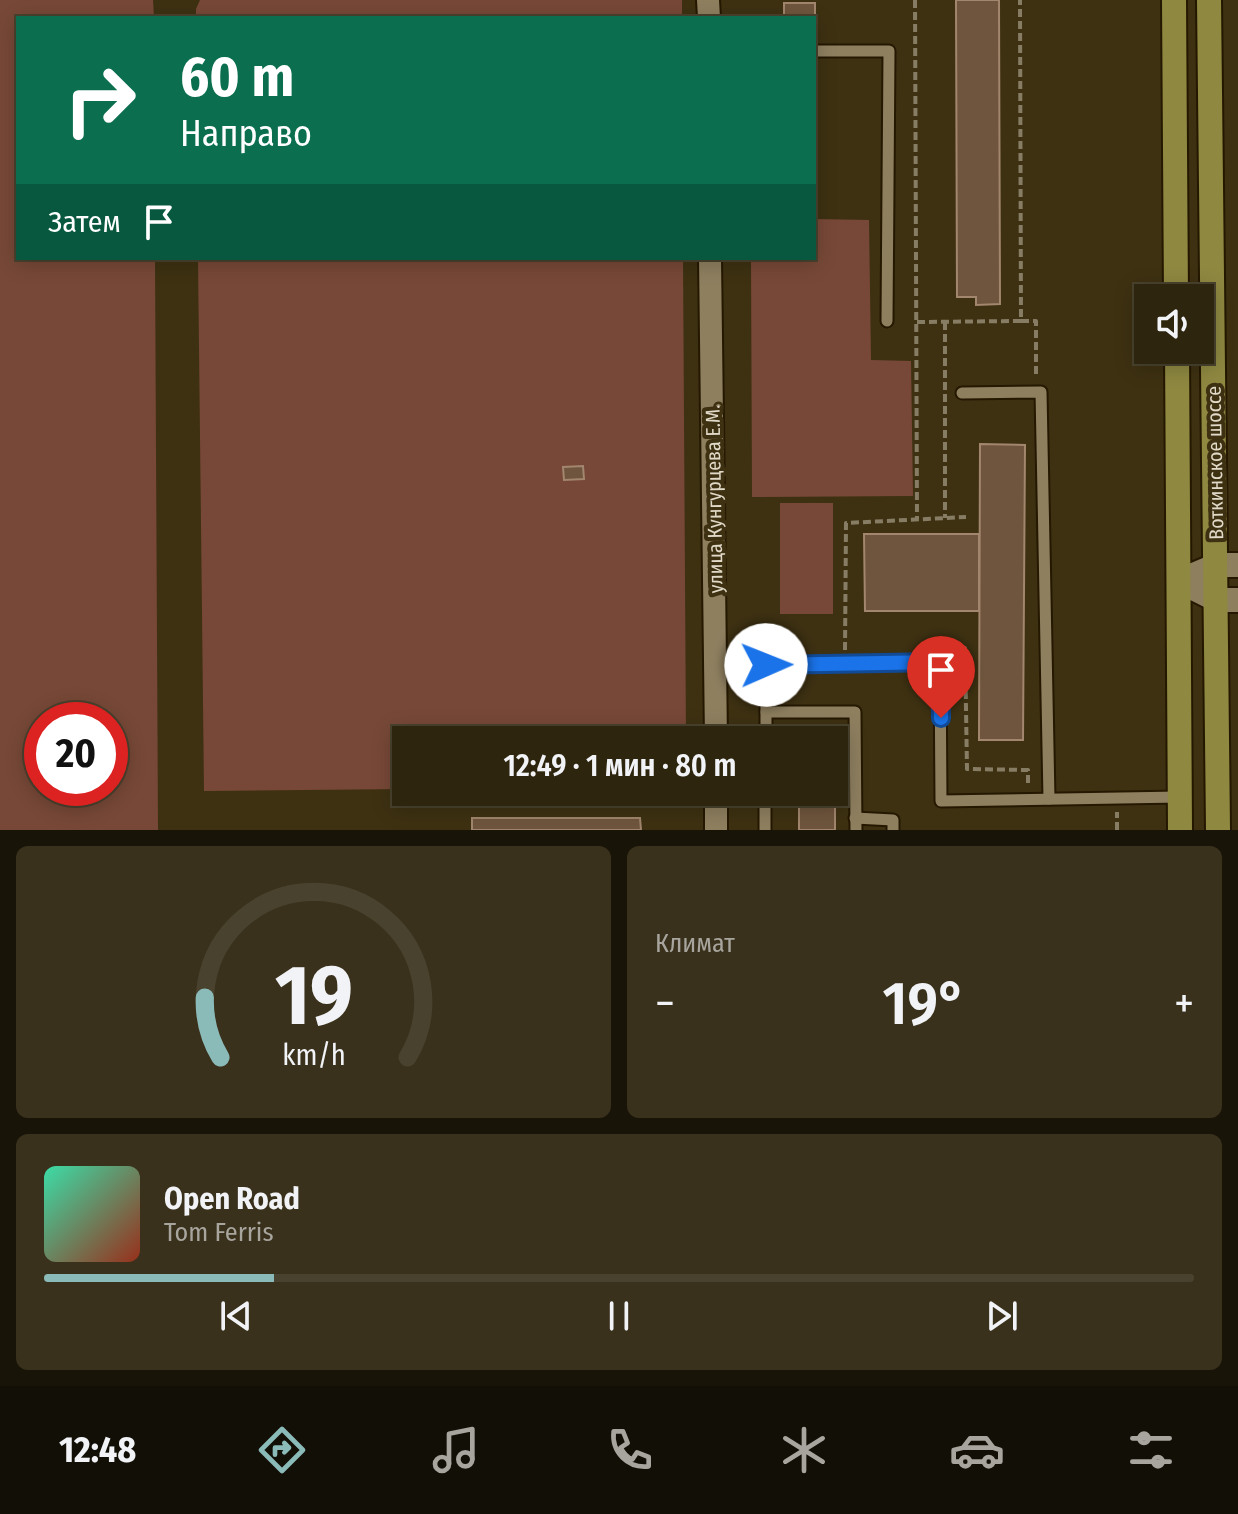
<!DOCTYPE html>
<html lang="ru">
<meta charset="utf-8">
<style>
body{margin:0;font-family:"Fira Sans Condensed",sans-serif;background:#3a311c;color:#f1f3f6;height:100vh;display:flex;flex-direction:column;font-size:30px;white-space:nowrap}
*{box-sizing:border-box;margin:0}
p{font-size:26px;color:#a7a59e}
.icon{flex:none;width:44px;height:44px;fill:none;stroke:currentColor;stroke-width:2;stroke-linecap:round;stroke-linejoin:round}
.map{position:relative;height:830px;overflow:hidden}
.panel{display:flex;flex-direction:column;gap:16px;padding:16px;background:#191408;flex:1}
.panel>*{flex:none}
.guide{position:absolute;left:16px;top:16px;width:800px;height:244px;border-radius:0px;box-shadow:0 4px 20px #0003,0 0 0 2px #49422e;background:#0b6e4f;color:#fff;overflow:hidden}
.controls{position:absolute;left:1134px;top:284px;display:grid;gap:16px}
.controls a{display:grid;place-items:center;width:80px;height:80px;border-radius:0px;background:#2e250e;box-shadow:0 4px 20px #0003,0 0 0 2px #49422e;font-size:40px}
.speed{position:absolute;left:24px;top:702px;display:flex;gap:16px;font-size:40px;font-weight:700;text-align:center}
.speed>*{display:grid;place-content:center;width:104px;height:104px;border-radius:50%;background:#2e250e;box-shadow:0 4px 20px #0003,0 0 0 2px #49422e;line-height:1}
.speed .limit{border:12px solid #d22;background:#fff;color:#111}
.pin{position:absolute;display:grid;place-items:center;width:68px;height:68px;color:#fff;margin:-82px -34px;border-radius:50% 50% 50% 0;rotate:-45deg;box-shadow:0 0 8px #0007}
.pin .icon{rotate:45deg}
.me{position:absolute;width:88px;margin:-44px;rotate:89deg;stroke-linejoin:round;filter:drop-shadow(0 0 6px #0008)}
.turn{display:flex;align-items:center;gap:28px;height:168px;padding:0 32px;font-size:36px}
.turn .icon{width:104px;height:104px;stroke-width:2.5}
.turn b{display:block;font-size:56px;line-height:68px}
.then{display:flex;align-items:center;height:76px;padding:0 32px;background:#0003;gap:16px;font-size:30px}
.big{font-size:60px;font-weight:600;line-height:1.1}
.panel .widget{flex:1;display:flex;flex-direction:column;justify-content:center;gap:12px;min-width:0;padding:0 28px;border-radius:12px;background:#3a311c}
.panel .dial{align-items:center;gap:0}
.dial svg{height:208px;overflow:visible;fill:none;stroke:#49422e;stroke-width:7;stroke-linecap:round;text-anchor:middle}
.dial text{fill:#f1f3f6;stroke:none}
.song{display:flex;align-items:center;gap:24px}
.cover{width:96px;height:96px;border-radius:12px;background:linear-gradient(135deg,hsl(160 70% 55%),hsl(10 70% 35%))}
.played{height:8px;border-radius:4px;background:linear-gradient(90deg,#8bbbb9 20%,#49422e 20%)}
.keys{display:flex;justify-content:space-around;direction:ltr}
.heat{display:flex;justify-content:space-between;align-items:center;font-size:44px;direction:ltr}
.panel .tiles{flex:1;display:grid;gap:16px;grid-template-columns:1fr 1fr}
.widget:last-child{grid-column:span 2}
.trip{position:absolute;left:392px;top:726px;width:456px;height:80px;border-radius:0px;background:#2e250e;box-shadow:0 4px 20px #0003,0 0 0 2px #49422e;font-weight:600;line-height:80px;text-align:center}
.tabs{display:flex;height:128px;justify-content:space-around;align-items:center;background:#120f06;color:#a7a59e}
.tabs .icon{width:56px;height:56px}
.tabs .active{color:#8bbbb9}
.tabs b{font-size:36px;color:#f1f3f6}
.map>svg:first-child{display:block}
</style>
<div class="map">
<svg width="1238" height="830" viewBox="0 0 1238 830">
<rect width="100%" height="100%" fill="#3e3112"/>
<!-- green -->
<g fill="#774837" fill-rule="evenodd">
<path d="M0,0H153L154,18H18V258H155L158,830H0ZM110,720V788H42V720Z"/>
<polygon points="200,0 682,0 682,18 196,18 196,9"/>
<polygon points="814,219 869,220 871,360 911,361 913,496 752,497 751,258 814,258"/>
<polygon points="198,258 683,258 686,740 406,740 406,789 204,791"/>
<rect x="780" y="503" width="53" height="111"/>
</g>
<!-- building -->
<g fill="#6f553d" stroke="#a2866d" stroke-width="2">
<polygon points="956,0 999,0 1000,304 976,305 976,297 957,297"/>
<polygon points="784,3 815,3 815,22 814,18 784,18"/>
<polygon points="980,444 1025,445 1023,740 979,740"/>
<polygon points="583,466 584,479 564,480 563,467"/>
<polygon points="864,534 979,534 979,611 865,611"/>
<polygon points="835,790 835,830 799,830 799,792 834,792"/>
<polygon points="472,818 640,818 641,830 472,830"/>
</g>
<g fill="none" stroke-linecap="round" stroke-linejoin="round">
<defs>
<g id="lane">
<polyline points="814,51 889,51 887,321"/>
<polyline points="962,393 1041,392 1049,799"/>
<polyline points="716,658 766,665 766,740"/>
<polyline points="766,665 940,662 941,801 1180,797"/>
<polyline points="766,712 855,712 856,830"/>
<polyline points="855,818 893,820 893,830"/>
<polyline points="765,830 765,792"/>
</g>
<g id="street">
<polyline points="708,0 709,18"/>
<polyline points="710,258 716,740"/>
<polyline points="716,792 716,830"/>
</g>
<g id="secondary">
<polyline points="1179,581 1217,600 1238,600"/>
<polyline points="1179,581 1217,565 1238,565"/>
</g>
<g id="primary">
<polyline points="1174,0 1176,298"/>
<polyline points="1209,0 1218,830"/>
<polyline points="1177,350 1180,830"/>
</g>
</defs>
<!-- lane casing -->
<use href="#lane" stroke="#251800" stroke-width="15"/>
<!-- street casing -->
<use href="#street" stroke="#251800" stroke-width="26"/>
<!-- secondary casing -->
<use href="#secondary" stroke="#251800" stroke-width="28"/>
<!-- primary casing -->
<use href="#primary" stroke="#251800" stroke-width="28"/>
<!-- path -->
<g stroke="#877d64" stroke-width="4" stroke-dasharray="8 4" stroke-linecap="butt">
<polyline points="915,0 917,519"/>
<polyline points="1021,321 1036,321 1036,376"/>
<polyline points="917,322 1021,321 1020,0"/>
<polyline points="945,322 945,518"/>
<polyline points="948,648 965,648 967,769 1028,770 1028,785"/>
<polyline points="845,650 846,523 966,517"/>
<polyline points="1117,830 1117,812"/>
</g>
<!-- lane -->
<use href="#lane" stroke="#8e7f5f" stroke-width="11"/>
<!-- street -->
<use href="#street" stroke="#8e7f5f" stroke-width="22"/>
<!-- secondary -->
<use href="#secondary" stroke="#8e7f5f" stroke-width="24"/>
<!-- primary -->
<use href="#primary" stroke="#8e8841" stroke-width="24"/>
</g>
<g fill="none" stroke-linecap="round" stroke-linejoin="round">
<defs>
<polyline id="route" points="766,665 940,662 941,718"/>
</defs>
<!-- route casing -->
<use href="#route" stroke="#114b97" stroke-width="20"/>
<!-- route -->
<use href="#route" stroke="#1a73e8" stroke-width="14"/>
</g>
<g text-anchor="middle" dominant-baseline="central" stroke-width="8" stroke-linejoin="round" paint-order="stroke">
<!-- street labels -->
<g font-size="20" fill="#e2dac9" stroke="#3e3112">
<text transform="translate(1215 463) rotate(-91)">Воткинское шоссе</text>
<text transform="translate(714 499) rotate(-91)">улица Кунгурцева Е.М.</text>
</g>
</g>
</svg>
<div class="controls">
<a><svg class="icon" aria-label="sound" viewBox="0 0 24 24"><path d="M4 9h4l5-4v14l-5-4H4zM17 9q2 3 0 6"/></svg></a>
</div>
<div class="speed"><div class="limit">20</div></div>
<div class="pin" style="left:941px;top:718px;background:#d93025"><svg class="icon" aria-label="arrive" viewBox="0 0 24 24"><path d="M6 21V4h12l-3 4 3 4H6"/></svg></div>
<svg class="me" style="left:766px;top:665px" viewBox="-20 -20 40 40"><circle r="19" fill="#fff"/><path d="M0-13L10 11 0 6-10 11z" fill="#1a73e8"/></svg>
<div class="trip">12:49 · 1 мин · 80 m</div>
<div class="guide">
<div class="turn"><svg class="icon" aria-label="right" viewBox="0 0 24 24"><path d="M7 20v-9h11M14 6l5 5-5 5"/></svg><div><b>60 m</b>Направо</div></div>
<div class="then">Затем<svg class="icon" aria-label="arrive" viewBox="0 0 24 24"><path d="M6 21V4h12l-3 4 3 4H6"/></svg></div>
</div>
</div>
<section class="panel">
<div class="tiles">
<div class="widget dial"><svg viewBox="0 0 100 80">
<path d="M14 69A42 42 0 1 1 86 69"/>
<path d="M14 69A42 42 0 0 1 8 46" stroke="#8bbbb9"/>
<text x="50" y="56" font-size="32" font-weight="700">19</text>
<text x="50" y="72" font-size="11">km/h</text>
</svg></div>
<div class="widget"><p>Климат</p>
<div class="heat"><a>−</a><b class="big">19°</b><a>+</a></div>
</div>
<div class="widget">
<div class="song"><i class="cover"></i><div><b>Open Road</b><p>Tom Ferris</p></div></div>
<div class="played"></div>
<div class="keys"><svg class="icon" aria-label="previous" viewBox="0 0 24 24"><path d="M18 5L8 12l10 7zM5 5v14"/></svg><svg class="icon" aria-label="pause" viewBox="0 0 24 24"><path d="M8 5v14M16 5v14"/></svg><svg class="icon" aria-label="next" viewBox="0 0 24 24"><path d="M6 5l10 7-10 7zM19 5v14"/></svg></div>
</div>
</div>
</section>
<nav class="tabs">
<b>12:48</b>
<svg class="icon active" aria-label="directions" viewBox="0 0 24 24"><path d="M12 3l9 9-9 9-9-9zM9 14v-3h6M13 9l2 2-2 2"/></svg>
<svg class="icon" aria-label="music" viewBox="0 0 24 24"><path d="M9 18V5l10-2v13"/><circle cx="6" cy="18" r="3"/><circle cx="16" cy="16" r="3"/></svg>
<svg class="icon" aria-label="phone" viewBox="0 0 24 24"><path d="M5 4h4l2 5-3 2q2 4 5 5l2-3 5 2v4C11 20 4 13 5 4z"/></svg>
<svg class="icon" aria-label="climate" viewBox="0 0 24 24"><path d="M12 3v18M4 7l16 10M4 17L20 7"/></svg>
<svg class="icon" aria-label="car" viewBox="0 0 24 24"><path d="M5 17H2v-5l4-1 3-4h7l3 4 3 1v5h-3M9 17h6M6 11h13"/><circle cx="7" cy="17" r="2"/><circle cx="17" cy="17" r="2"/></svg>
<svg class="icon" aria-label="filters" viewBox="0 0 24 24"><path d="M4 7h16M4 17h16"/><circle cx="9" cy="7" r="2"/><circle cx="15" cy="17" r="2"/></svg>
</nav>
